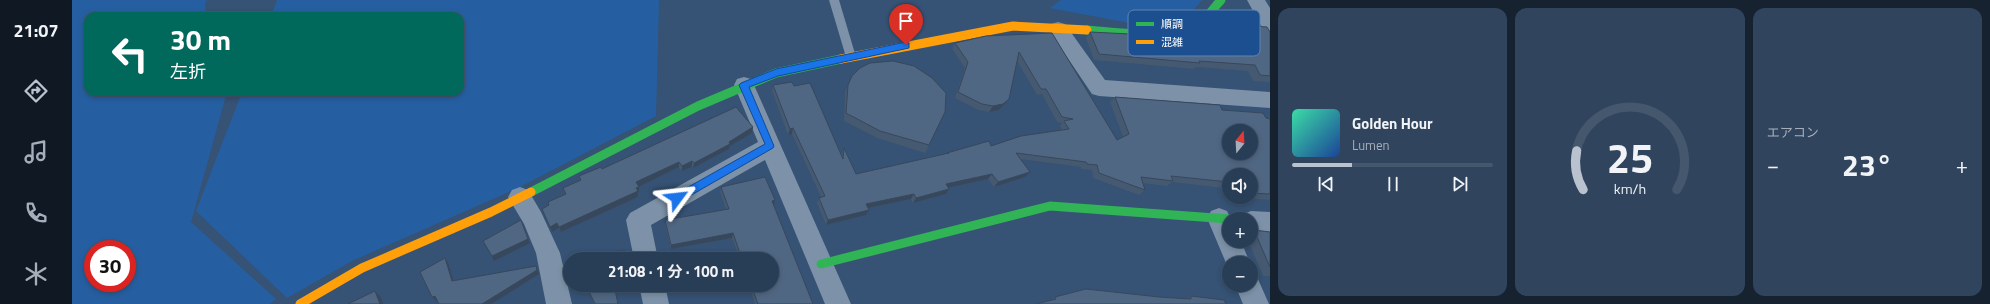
<!DOCTYPE html>
<html lang="ja">
<meta charset="utf-8">
<style>
body{margin:0;font-family:"Titillium Web","Noto Sans JP",sans-serif;background:#30455d;color:#f1f3f6;height:100vh;display:flex;flex-direction:column;font-size:15px;white-space:nowrap}
*{box-sizing:border-box;margin:0}
p{font-size:13px;color:#a5aeba}
.icon{flex:none;width:22px;height:22px;fill:none;stroke:currentColor;stroke-width:2;stroke-linecap:round;stroke-linejoin:round}
.map{position:relative;flex:1;overflow:hidden}
.panel{display:flex;flex-direction:column;gap:8px;padding:8px;background:#162230;width:720px}
.panel>*{flex:none}
.top-card{position:absolute;left:12px;top:12px;width:380px;height:84px;border-radius:12px;box-shadow:0 2px 6px #0003,0 0 0 1px #44576d;background:#00695c;color:#fff;overflow:hidden}
.needle{width:26px;rotate:18deg}
.fabs{position:absolute;left:1150px;top:124px;display:grid;gap:8px}
.fabs a{display:grid;place-items:center;width:36px;height:36px;border-radius:50%;background:#283e57;box-shadow:0 2px 6px #0003,0 0 0 1px #44576d;font-size:20px}
.speed{position:absolute;left:12px;top:240px;display:flex;gap:8px;font-size:20px;font-weight:700;text-align:center}
.speed>*{display:grid;place-content:center;width:52px;height:52px;border-radius:50%;background:#283e57;box-shadow:0 2px 6px #0003,0 0 0 1px #44576d;line-height:1}
.speed .limit{border:6px solid #d22;background:#fff;color:#111}
.pin{position:absolute;display:grid;place-items:center;width:34px;height:34px;color:#fff;margin:-41px -17px;border-radius:50% 50% 50% 0;rotate:-45deg;box-shadow:0 0 4px #0007}
.pin .icon{rotate:45deg}
.me{position:absolute;width:44px;margin:-22px;rotate:60deg;stroke-linejoin:round;filter:drop-shadow(0 0 3px #0008)}
.turn{display:flex;align-items:center;gap:14px;height:84px;padding:0 20px;font-size:18px}
.turn .icon{width:52px;height:52px;stroke-width:2.5}
.turn b{display:block;font-size:28px;line-height:34px}
.big{font-size:30px;font-weight:700;line-height:1.1}
.panel .tile{flex:1;display:flex;flex-direction:column;justify-content:center;gap:6px;min-width:0;padding:0 14px;border-radius:12px;background:#30455d}
.panel .dial{align-items:center;gap:0}
.dial svg{height:104px;overflow:visible;fill:none;stroke:#44576d;stroke-width:7;stroke-linecap:round;text-anchor:middle}
.dial text{fill:#f1f3f6;stroke:none}
.song{display:flex;align-items:center;gap:12px}
.cover{width:48px;height:48px;border-radius:6px;background:linear-gradient(135deg,hsl(160 70% 55%),hsl(220 70% 35%))}
.played{height:4px;border-radius:2px;background:linear-gradient(90deg,#b9c2ce 30%,#44576d 30%)}
.keys{display:flex;justify-content:space-around;direction:ltr}
.heat{display:flex;justify-content:space-between;align-items:center;font-size:22px;direction:ltr}
.panel .tiles{flex:1;display:grid;gap:8px;grid-template-columns:repeat(3,1fr)}
.trip{position:absolute;left:491px;top:252px;width:216px;height:40px;border-radius:20px;background:#283e57;box-shadow:0 2px 6px #0003,0 0 0 1px #44576d;font-weight:700;line-height:40px;text-align:center}
main{display:flex;flex:1;min-height:0}
.tabs{display:flex;flex-direction:column;width:72px;justify-content:space-around;align-items:center;background:#101923;color:#a5aeba}
.tabs .icon{width:28px;height:28px}
.tabs .on{color:#b9c2ce}
.tabs b{font-size:18px;color:#f1f3f6}
.map>svg:first-child{display:block}
</style>
<main>
<nav class="tabs">
<b>21:07</b>
<svg class="icon on" aria-label="directions" viewBox="0 0 24 24"><path d="M12 3l9 9-9 9-9-9zM9 14v-3h6M13 9l2 2-2 2"/></svg>
<svg class="icon" aria-label="music" viewBox="0 0 24 24"><path d="M9 18V5l10-2v13"/><circle cx="6" cy="18" r="3"/><circle cx="16" cy="16" r="3"/></svg>
<svg class="icon" aria-label="phone" viewBox="0 0 24 24"><path d="M5 4h4l2 5-3 2q2 4 5 5l2-3 5 2v4C11 20 4 13 5 4z"/></svg>
<svg class="icon" aria-label="climate" viewBox="0 0 24 24"><path d="M12 3v18M4 7l16 10M4 17L20 7"/></svg>
</nav>
<div class="map">
<svg width="1198" height="304" viewBox="0 0 1198 304">
<rect width="100%" height="100%" fill="#365274"/>
<!-- green -->
<g fill="#265fa1" fill-rule="evenodd">
<path d="M0,0H135L133,2L134,16H16V92H155L119,222L204,299L198,304H0ZM21,249H55V283H21Z"/>
<polygon points="205,0 587,0 584,116 448,187 280,261 215,298 124,211 170,92 388,92 388,16 199,16"/>
<polygon points="989,0 1130,0 1116,16 1077,24 1057,23 978,8"/>
</g>
<g fill="none" stroke-linecap="round" stroke-linejoin="round">
<!-- lane -->
<polygon fill="#7d92a8" fill-rule="evenodd" points="757,0 767,0 784,57 783,60 779,61 774,57"/>
<!-- street -->
<g fill="#7d92a8" fill-rule="evenodd">
<polygon points="1175,0 1193,0 1198,8 1198,31 1191,29"/>
<polygon points="986,22 993,24 1033,80 1198,92 1198,108 1027,96 1020,94 976,29 979,24"/>
<polygon points="672,77 679,79 682,85 779,304 753,304 693,160 579,225 586,259 562,259 554,220 558,213 686,142 662,85 665,79"/>
<polygon points="448,187 456,190 469,212 488,253 500,304 474,304 464,253 452,224 436,197 440,190"/>
<polygon points="1147,208 1155,211 1159,219 1157,219 1157,241 1169,241 1178,263 1157,263 1157,270 1135,218 1139,211"/>
<polygon points="1179,211 1198,212 1198,232 1179,231 1179,219 1168,219 1171,214"/>
<polygon points="1179,274 1185,277 1197,304 1171,304 1163,285 1179,285"/>
<polygon points="567,285 593,285 597,304 571,304"/>
</g>
<!-- fast -->
<g stroke="#30b455" stroke-width="9">
<path d="M1015,30C1051,33 1097,41 1130,20C1138,15 1143,6 1149,0"/>
<polyline points="459,192 626,106 704,73 769,59"/>
<polyline points="749,264 978,206 1157,219"/>
</g>
<!-- slow -->
<g stroke="#ff9f0a" stroke-width="9">
<polyline points="769,59 941,26 1015,30"/>
<polyline points="228,304 290,268 419,212 459,192"/>
</g>
</g>
<!-- wall -->
<g fill="#455971">
<polygon points="1018,32 1138,38 1198,32 1198,82 1181,81 1176,71 1124,67 1122,69 1022,60 1014,38"/>
<polygon points="980,33 1045,140 1051,137 1038,102 1043,97 1150,110 1194,118 1198,119 1198,199 1197,200 1168,198 1168,197 1179,197 1179,175 1157,175 1157,192 1153,191 1151,188 1100,182 1095,186 1071,183 1073,190 1067,195 1021,178 1020,170 1009,169 1009,167 948,159 953,177 922,187 916,179 877,188 877,189 874,194 841,203 839,199 796,208 797,210 794,215 754,225 745,203 747,198 749,197 720,134 716,135 700,91 701,85 722,86 769,156 772,148 784,174 874,154 875,153 919,146 990,130 988,126 990,123 985,122 970,94 965,95 945,61 933,104 927,110 917,112 906,110 883,98 893,68 880,49 883,43"/>
<polygon points="776,85 857,145 853,153 805,138 772,121 773,92"/>
<polygon points="681,127 680,133 658,146 657,149 621,168 620,167 610,171 607,167 566,186 567,192 566,193 566,197 489,232 487,228 480,232 470,209 477,205 476,202 493,194 491,188 508,181 507,176"/>
<polygon points="649,187 703,200 702,205 741,304 683,304 677,285 700,285 700,259 668,259 660,238 599,249 593,225 593,220 654,209 648,192"/>
<polygon points="1182,230 1198,232 1198,276 1191,276 1176,241 1179,241 1179,232"/>
<polygon points="514,285 556,285 542,288 546,304 522,304"/>
<polygon points="1119,296 1154,304 978,301 983,297 1087,297 1115,299"/>
</g>
<!-- shaded-wall -->
<g fill="#38485c">
<polygon points="937,99 933,104 927,110 917,112 921,106"/>
<polygon points="681,127 680,133 658,146 657,149 621,168 622,163"/>
<polygon points="721,128 720,134 716,135 718,129"/>
<polygon points="620,161 620,167 610,171 610,166"/>
<polygon points="607,162 607,167 564,188 564,182"/>
<polygon points="958,172 953,177 922,187 926,182"/>
<polygon points="920,174 916,179 871,189 874,184"/>
<polygon points="567,187 567,192 566,193 566,197 489,232 487,227"/>
<polygon points="877,189 874,194 841,203 844,198"/>
<polygon points="842,194 839,199 791,209 794,204"/>
<polygon points="703,200 702,206 700,201"/>
<polygon points="797,210 794,215 754,225 756,220"/>
<polygon points="485,223 487,228 480,232 478,227"/>
<polygon points="661,233 660,238 599,249 599,245"/>
<polygon points="456,239 458,243 422,261 420,256"/>
<polygon points="373,258 376,263 383,286 380,281"/>
<polygon points="464,266 467,274 419,304 410,304"/>
<polygon points="303,291 308,296 311,304 308,304"/>
<polygon points="363,296 366,300 364,301 360,297"/>
</g>
<!-- building -->
<g fill="#506783" stroke="#38485c" fill-rule="evenodd">
<polygon points="1152,24 1195,27 1198,32 1198,76 1188,75 1183,65 1127,61 1128,63 1027,54 1018,32 1138,38"/>
<path d="M980,33L1045,140L1057,134L1043,97L1148,105L1150,110L1191,113L1194,118L1198,119V194L1179,193V175H1157V182L1099,176L1101,181L1069,177L1073,190L1027,173L1025,165L1015,164L1014,162L944,153L958,172L926,182L920,174L874,184L877,189L844,198L842,194L794,204L797,210L756,220L747,198L753,196L721,128L718,129L701,85L720,82L722,86L738,83L771,159L772,148L784,174L877,153H875L917,141L919,146L949,136L997,129L992,121L1001,119L990,117L974,89H969L947,52L937,99L931,104L921,106L910,104L886,92L896,62L883,43L914,36ZM1157,131H1179V153H1157Z"/>
<polygon points="821,61 842,66 860,78 874,93 873,112 857,145 808,131 774,113 776,85 780,76 788,68 798,63"/>
<polygon points="664,107 681,127 657,142 658,144 622,163 620,161 610,166 607,162 564,182 567,187 564,188 566,191 487,227 485,223 478,227 470,209 477,205 476,202 494,194 491,188 509,180 507,176 529,167 530,169"/>
<polygon points="693,177 703,200 700,201 741,304 686,304 679,285 700,285 700,259 670,259 661,233 599,245 593,220 657,209 649,187"/>
<polygon points="449,220 456,239 420,256 411,241"/>
<polygon points="1182,230 1198,232 1198,267"/>
<polygon points="552,250 554,259 502,259"/>
<polygon points="373,258 380,281 464,266 465,270 410,304 367,304 363,296 360,297 348,272"/>
<polygon points="514,285 542,285 546,304 523,304"/>
<polygon points="1014,289 1087,297 1119,299 1119,296 1152,300 1154,304 964,304 984,299 983,297"/>
<polygon points="303,291 308,304 276,304"/>
</g>
<!-- route -->
<polygon fill="#1a73e8" stroke="#114b97" points="834,42 837,43 837,48 706,76 677,87 702,146 701,148 609,201 602,201 602,195 693,144 667,85 669,83 704,69"/>
<!-- legend -->
<rect x="1056" y="10" width="132" height="46" rx="6" fill="#1b4f8f" stroke="#5f84b1" stroke-width="1"/>
<rect x="1064" y="22" width="18" height="4" fill="#30b455"/>
<rect x="1064" y="40" width="18" height="4" fill="#ff9f0a"/>
<g font-size="11" fill="#fff">
<text x="1089" y="28">順調</text>
<text x="1089" y="46">混雑</text>
</g>
</svg>
<div class="fabs">
<a><svg class="needle" viewBox="-14 -14 28 28"><path d="M0-13l5 13h-10z" fill="#e53935"/><path d="M0 13l5-13h-10z" fill="#a5aeba"/></svg></a>
<a><svg class="icon" aria-label="sound" viewBox="0 0 24 24"><path d="M4 9h4l5-4v14l-5-4H4zM17 9q2 3 0 6"/></svg></a>
<a>+</a>
<a>−</a>
</div>
<div class="speed"><div class="limit">30</div></div>
<div class="pin" style="left:834px;top:45px;background:#d93025"><svg class="icon" aria-label="arrive" viewBox="0 0 24 24"><path d="M6 21V4h12l-3 4 3 4H6"/></svg></div>
<svg class="me" style="left:605px;top:198px" viewBox="-20 -20 40 40"><path d="M0-17L14 15 0 8-14 15z" fill="#1a73e8" stroke="#fff" stroke-width="4"/></svg>
<div class="trip">21:08 · 1 分 · 100 m</div>
<div class="top-card">
<div class="turn"><svg class="icon" aria-label="left" viewBox="0 0 24 24"><path d="M17 20v-9H6M10 6l-5 5 5 5"/></svg><div><b>30 m</b>左折</div></div>
</div>
</div>
<section class="panel">
<div class="tiles">
<div class="tile">
<div class="song"><i class="cover"></i><div><b>Golden Hour</b><p>Lumen</p></div></div>
<div class="played"></div>
<div class="keys"><svg class="icon" aria-label="previous" viewBox="0 0 24 24"><path d="M18 5L8 12l10 7zM5 5v14"/></svg><svg class="icon" aria-label="pause" viewBox="0 0 24 24"><path d="M8 5v14M16 5v14"/></svg><svg class="icon" aria-label="next" viewBox="0 0 24 24"><path d="M6 5l10 7-10 7zM19 5v14"/></svg></div>
</div>
<div class="tile dial"><svg viewBox="0 0 100 80">
<path d="M14 69A42 42 0 1 1 86 69"/>
<path d="M14 69A42 42 0 0 1 9 39" stroke="#b9c2ce"/>
<text x="50" y="56" font-size="32" font-weight="700">25</text>
<text x="50" y="72" font-size="11">km/h</text>
</svg></div>
<div class="tile"><p>エアコン</p>
<div class="heat"><a>−</a><b class="big">23°</b><a>+</a></div>
</div>
</div>
</section>
</main>
